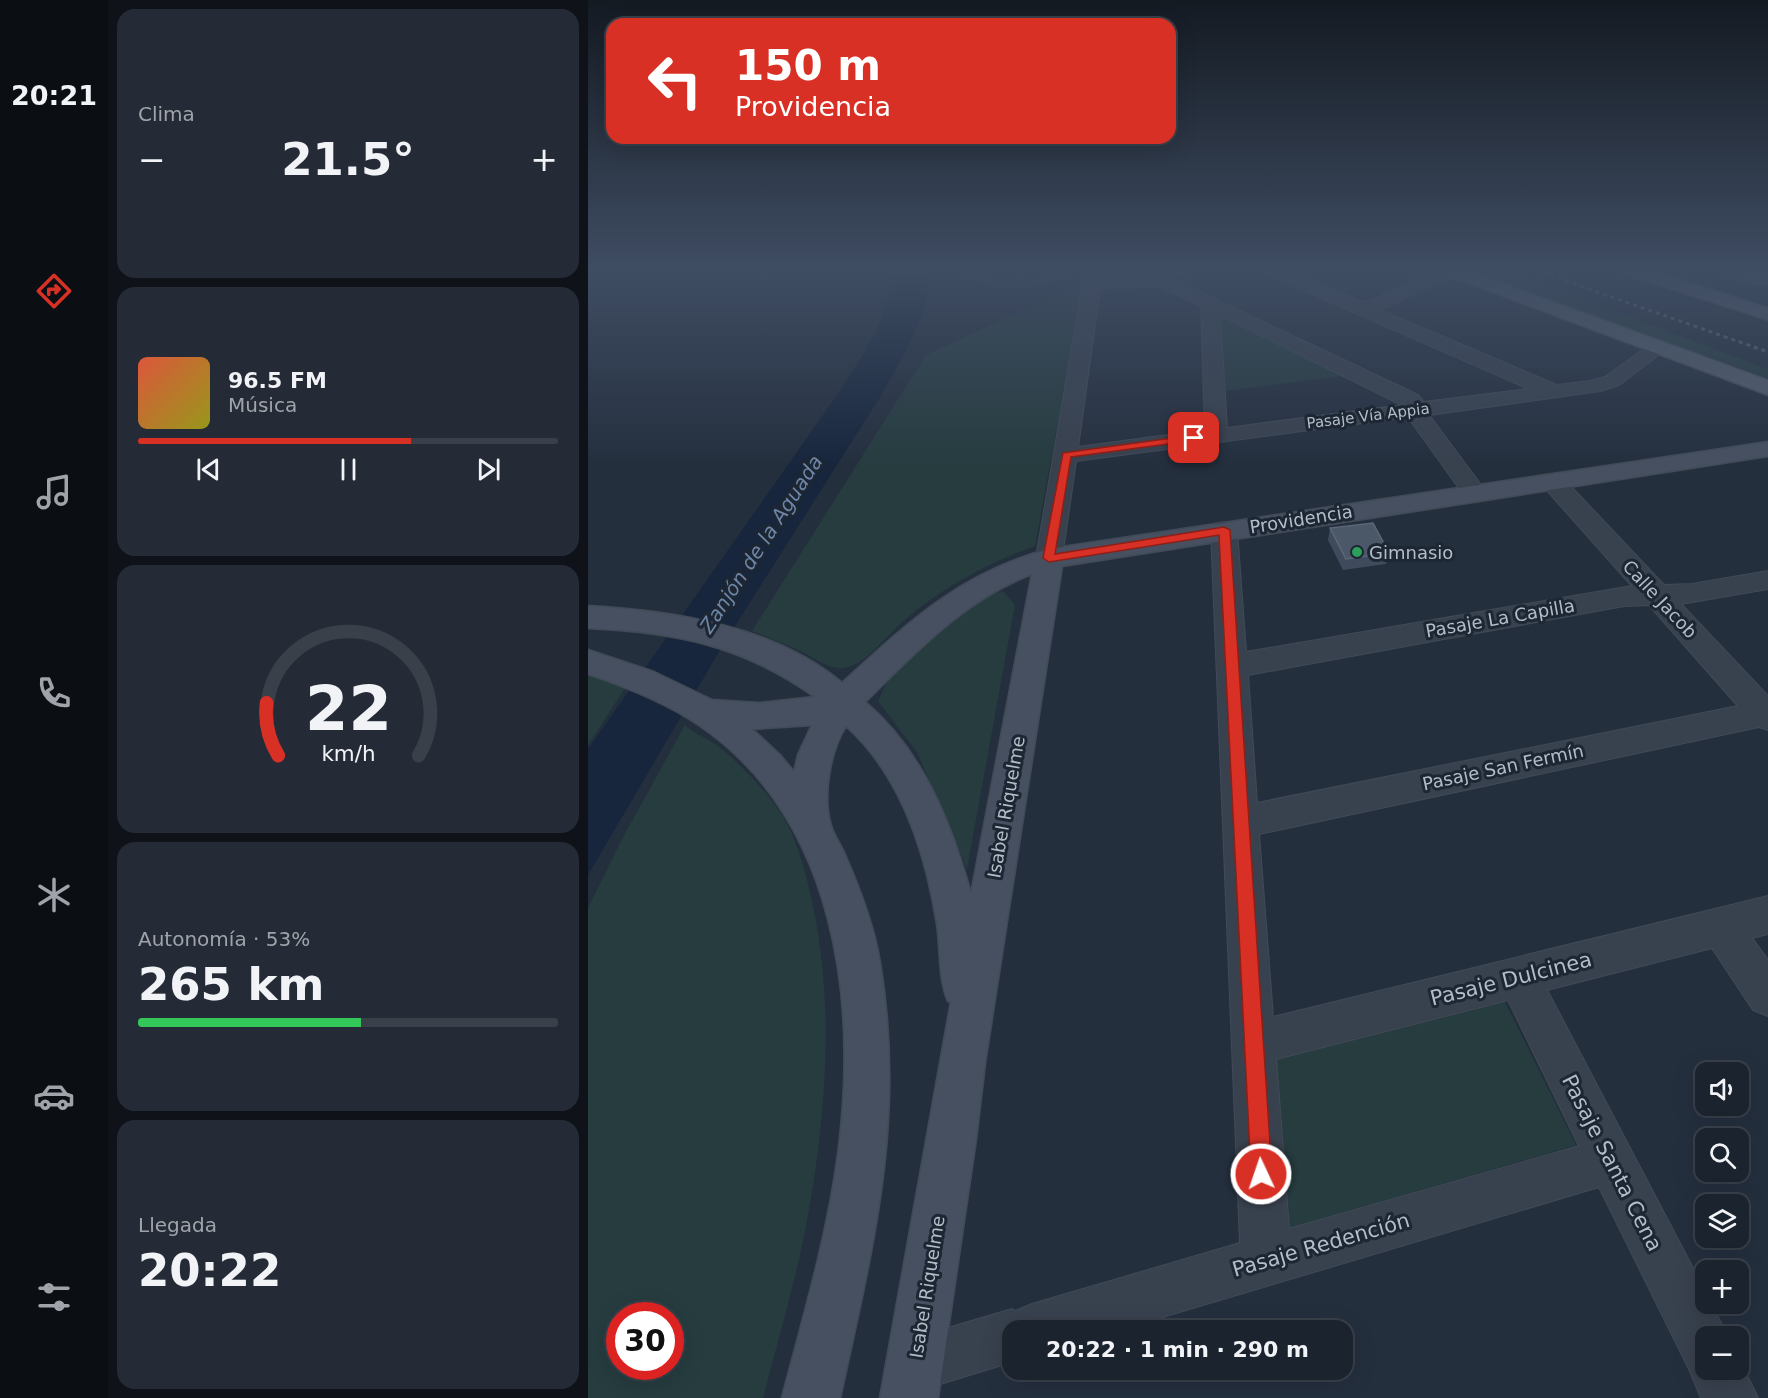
<!DOCTYPE html>
<html lang="es">
<meta charset="utf-8">
<style>
body{margin:0;font-family:"DejaVu Sans",sans-serif;background:#242b36;color:#f1f3f6;height:100vh;display:flex;flex-direction:column;font-size:22px;white-space:nowrap}
*{box-sizing:border-box;margin:0}
p{font-size:20px;color:#a0a4aa}
.icon{flex:none;width:33px;height:33px;fill:none;stroke:currentColor;stroke-width:2;stroke-linecap:round;stroke-linejoin:round}
.map{position:relative;flex:1;overflow:hidden}
.details{display:flex;flex-direction:column;gap:9px;padding:9px;background:#0f1319;width:480px}
.details>*{flex:none}
.guide{position:absolute;left:18px;top:18px;width:570px;height:126px;border-radius:18px;box-shadow:0 6px 24px #0002,0 0 0 2px #39404a;background:#d93025;color:#fff;overflow:hidden}
.controls{position:absolute;left:1107px;top:1062px;display:grid;gap:12px}
.controls a{display:grid;place-items:center;width:54px;height:54px;border-radius:12px;background:#1b232e;box-shadow:0 6px 24px #0002,0 0 0 2px #39404a;font-size:30px}
.speed{position:absolute;left:18px;top:1302px;display:flex;gap:12px;font-size:30px;font-weight:700;text-align:center}
.speed>*{display:grid;place-content:center;width:78px;height:78px;border-radius:50%;background:#1b232e;box-shadow:0 6px 24px #0002,0 0 0 2px #39404a;line-height:1}
.speed .limit{border:9px solid #d22;background:#fff;color:#111}
.pin{position:absolute;display:grid;place-items:center;width:51px;height:51px;color:#fff;margin:-26px;border-radius:12px;box-shadow:0 3px 9px #0006}
.me{position:absolute;width:66px;margin:-33px;rotate:357deg;stroke-linejoin:round;filter:drop-shadow(0 0 4px #0008)}
.turn{display:flex;align-items:center;gap:21px;height:126px;padding:0 30px;font-size:27px}
.turn .icon{width:78px;height:78px;stroke-width:2.5}
.turn b{display:block;font-size:42px;line-height:51px}
.big{font-size:45px;font-weight:800;line-height:1.1}
.details .card{flex:1;display:flex;flex-direction:column;justify-content:center;gap:9px;min-width:0;padding:0 21px;border-radius:18px;background:#242b36}
.details .dial{align-items:center;gap:0}
.dial svg{height:156px;overflow:visible;fill:none;stroke:#39404a;stroke-width:7;stroke-linecap:round;text-anchor:middle}
.dial text{fill:#f1f3f6;stroke:none}
.song{display:flex;align-items:center;gap:18px}
.cover{width:72px;height:72px;border-radius:9px;background:linear-gradient(135deg,hsl(10 70% 55%),hsl(60 70% 35%))}
.played{height:6px;border-radius:3px;background:linear-gradient(90deg,#d93025 65%,#39404a 65%)}
.keys{display:flex;justify-content:space-around;direction:ltr}
.heat{display:flex;justify-content:space-between;align-items:center;font-size:33px;direction:ltr}
.charge{height:9px;border-radius:4px;background:linear-gradient(90deg,#34c759 53%,#39404a 0)}
.trip{position:absolute;left:414px;top:1320px;width:351px;height:60px;border-radius:18px;background:#1b232e;box-shadow:0 6px 24px #0002,0 0 0 2px #39404a;font-weight:800;line-height:60px;text-align:center}
main{display:flex;flex:1;min-height:0}
.menu{display:flex;flex-direction:column;width:108px;justify-content:space-around;align-items:center;background:#0b0e12;color:#a0a4aa}
.menu .icon{width:42px;height:42px}
.menu .on{color:#d93025}
.menu b{font-size:27px;color:#f1f3f6}
.map>svg:first-child{display:block}
</style>
<main>
<nav class="menu">
<b>20:21</b>
<svg class="icon on" aria-label="directions" viewBox="0 0 24 24"><path d="M12 3l9 9-9 9-9-9zM9 14v-3h6M13 9l2 2-2 2"/></svg>
<svg class="icon" aria-label="music" viewBox="0 0 24 24"><path d="M9 18V5l10-2v13"/><circle cx="6" cy="18" r="3"/><circle cx="16" cy="16" r="3"/></svg>
<svg class="icon" aria-label="phone" viewBox="0 0 24 24"><path d="M5 4h4l2 5-3 2q2 4 5 5l2-3 5 2v4C11 20 4 13 5 4z"/></svg>
<svg class="icon" aria-label="climate" viewBox="0 0 24 24"><path d="M12 3v18M4 7l16 10M4 17L20 7"/></svg>
<svg class="icon" aria-label="car" viewBox="0 0 24 24"><path d="M5 17H2v-5l4-1 3-4h7l3 4 3 1v5h-3M9 17h6M6 11h13"/><circle cx="7" cy="17" r="2"/><circle cx="17" cy="17" r="2"/></svg>
<svg class="icon" aria-label="filters" viewBox="0 0 24 24"><path d="M4 7h16M4 17h16"/><circle cx="9" cy="7" r="2"/><circle cx="15" cy="17" r="2"/></svg>
</nav>
<section class="details">
<div class="card"><p>Clima</p>
<div class="heat"><a>−</a><b class="big">21.5°</b><a>+</a></div>
</div>
<div class="card">
<div class="song"><i class="cover"></i><div><b>96.5 FM</b><p>Música</p></div></div>
<div class="played"></div>
<div class="keys"><svg class="icon" aria-label="previous" viewBox="0 0 24 24"><path d="M18 5L8 12l10 7zM5 5v14"/></svg><svg class="icon" aria-label="pause" viewBox="0 0 24 24"><path d="M8 5v14M16 5v14"/></svg><svg class="icon" aria-label="next" viewBox="0 0 24 24"><path d="M6 5l10 7-10 7zM19 5v14"/></svg></div>
</div>
<div class="card dial"><svg viewBox="0 0 100 80">
<path d="M14 69A42 42 0 1 1 86 69"/>
<path d="M14 69A42 42 0 0 1 8 42" stroke="#d93025"/>
<text x="50" y="56" font-size="32" font-weight="700">22</text>
<text x="50" y="72" font-size="11">km/h</text>
</svg></div>
<div class="card"><p>Autonomía · 53%</p><b class="big">265 km</b><div class="charge"></div></div>
<div class="card"><p>Llegada</p><b class="big">20:22</b></div>
</section>
<div class="map">
<svg width="1180" height="1398" viewBox="0 0 1180 1398">
<rect width="100%" height="100%" fill="#242f3e"/>
<!-- green -->
<g fill="#263c3f" fill-rule="evenodd">
<path d="M376,270H389C406,286 437,284 458,278C470,275 477,270 490,270C469,289 391,299 376,270Z"/>
<polygon points="877,270 916,270 1180,369 1180,378 1117,355 1077,344"/>
<path d="M496,282L447,546C396,565 351,589 310,626C295,640 274,669 252,668C237,668 224,656 210,650C195,643 179,637 164,631L338,355Z"/>
<polygon points="631,311 761,375 638,391"/>
<polygon points="415,591 427,605 379,869 329,752 290,701 299,681 350,628 386,599"/>
<polygon points="0,672 44,677 0,745"/>
<path d="M97,725C106,734 117,737 127,744C147,758 180,793 193,813C210,840 220,880 226,911C247,1016 237,1126 217,1231C206,1287 189,1343 175,1398H0V908L33,841ZM32,1316H82V1366H32Z"/>
<polygon points="912,992 988,1145 700,1229 686,1048"/>
</g>
<!-- water -->
<path fill="#17263c" d="M303,270H341C341,316 316,354 294,394L135,645L0,875V749L249,395C274,356 303,318 303,270Z"/>
<g fill="none" stroke-linecap="round" stroke-linejoin="round">
<defs>
<g id="street">
<path d="M576,270H598L596,274L584,279L830,395L836,402L941,389L678,274L676,270H698L777,303L850,270H871L869,274L792,310L969,385L1002,381L1017,377L1064,343H1078L1081,347L1031,385L1012,391L841,415L899,493L896,498L887,500L878,498L820,417L488,461L474,558L470,564L461,567L452,564L448,558L495,283L498,279L504,278L558,277ZM569,285L613,306L617,430L490,447L512,288L561,287ZM632,315L814,405H815L639,428Z"/>
<path d="M964,474L973,476L1076,585L1104,584L1180,571V589L1093,604L1180,696V730L1171,727L671,834L685,1017L1180,896V934L1164,938L1180,960V1016L1165,1010L1124,948L959,990L1118,1293V1304H1123L1140,1336H1118V1370H1150V1357L1170,1398H1113L1101,1369L1011,1187L531,1330H424V1362L326,1392L307,1384L299,1365L307,1346L326,1338L424,1309L427,1311L444,1304L652,1243L623,530L627,524L636,522L645,524L649,530L658,652L1044,586L955,486L952,481L955,476ZM1061,605L1150,706L669,803L660,675L1036,606ZM920,1000L991,1146L701,1229L688,1059Z"/>
</g>
<path id="secondary" d="M1180,442V456L474,566L397,1063L388,1139L350,1398H292L363,1002L360,1001C350,977 353,950 349,924C338,854 313,775 258,726C242,751 234,796 243,826C246,836 253,845 257,855C272,889 286,925 292,963C318,1120 285,1246 252,1398H194C215,1318 239,1237 250,1155C270,1002 249,819 111,725C77,702 39,687 0,674V650L66,672L124,700L171,703L227,697C154,645 88,632 0,628V606C86,611 186,626 254,683C321,622 372,573 461,549ZM444,574L383,894C363,823 335,751 277,702C327,653 377,599 444,574ZM224,725L210,755L206,772L192,755L164,729Z"/>
<g id="primary">
<polygon points="853,270 878,270 1180,380 1180,395 856,274"/>
<polygon points="1035,270 1062,270 1180,308 1180,320 1038,274"/>
</g>
</defs>
<!-- street casing -->
<use href="#street" stroke="#414a57" stroke-width="2"/>
<!-- secondary casing -->
<use href="#secondary" stroke="#414a57" stroke-width="3"/>
<!-- primary casing -->
<use href="#primary" stroke="#414a57" stroke-width="3"/>
<!-- street -->
<use href="#street" fill="#38414e" fill-rule="evenodd"/>
<!-- secondary -->
<use href="#secondary" fill="#465061" fill-rule="evenodd"/>
<!-- primary -->
<use href="#primary" fill="#56606e" fill-rule="evenodd"/>
<!-- rail -->
<polyline stroke="#5a6575" stroke-width="3" stroke-dasharray="4 4" stroke-linecap="butt" points="947,270 1180,352"/>
</g>
<!-- wall -->
<g fill="#3f4b5c">
<polygon points="1137,270 1180,270 1180,287 1168,287 1149,281 1142,278"/>
<polygon points="742,528 801,553 798,564 755,570 740,540"/>
</g>
<!-- building -->
<g fill="#4b5868" stroke="#5c6777" stroke-width="1.5">
<polygon points="1151,270 1180,270 1180,277 1174,277"/>
<polygon points="785,523 801,553 758,559 742,528"/>
</g>
<!-- sky -->
<linearGradient id="sky" x2="0" y2="1"><stop stop-color="#141a22"/><stop offset="0.58" stop-color="#3f4d63"/><stop offset="1" stop-color="#3f4d63" stop-opacity="0"/></linearGradient>
<rect width="1180" height="466" fill="url(#sky)"/>
<!-- route -->
<polygon fill="#d93025" stroke="#8d1f18" stroke-width="1.5" points="606,435 610,436 610,440 483,457 467,554 636,527 642,530 684,1174 681,1181 673,1184 666,1181 663,1174 631,535 461,562 455,558 475,453"/>
<!-- markers -->
<circle fill="#2e9e5b" stroke="#1d2633" stroke-width="2" cx="769" cy="552" r="6"/>
<g text-anchor="middle" dominant-baseline="central" stroke-width="6" stroke-linejoin="round" paint-order="stroke">
<!-- far-street labels -->
<g font-size="15" fill="#b4bcc9" stroke="#1d2633">
<text transform="translate(780 416) rotate(-7)">Pasaje Vía Appia</text>
</g>
<!-- street labels -->
<g font-size="18" fill="#b4bcc9" stroke="#1d2633">
<text transform="translate(713 519) rotate(-9)">Providencia</text>
<text transform="translate(1072 599) rotate(47)">Calle Jacob</text>
<text transform="translate(912 618) rotate(-10)">Pasaje La Capilla</text>
<text transform="translate(915 767) rotate(-12)">Pasaje San Fermín</text>
<text transform="translate(418 807) rotate(-80)">Isabel Riquelme</text>
<text transform="translate(339 1287) rotate(-81)">Isabel Riquelme</text>
</g>
<!-- poi labels -->
<g font-size="18" fill="#b4bcc9" stroke="#1d2633" text-anchor="start">
<text x="781" y="552">Gimnasio</text>
</g>
<!-- water labels -->
<g font-size="20" font-style="italic" fill="#6d86a8" stroke="#1d2633">
<text transform="translate(173 544) rotate(-57)">Zanjón de la Aguada</text>
</g>
<!-- near-street labels -->
<g font-size="21" fill="#b4bcc9" stroke="#1d2633">
<text transform="translate(923 979) rotate(-14)">Pasaje Dulcinea</text>
<text transform="translate(1024 1163) rotate(63)">Pasaje Santa Cena</text>
<text transform="translate(733 1245) rotate(-16)">Pasaje Redención</text>
</g>
</g>
</svg>
<div class="controls">
<a><svg class="icon" aria-label="sound" viewBox="0 0 24 24"><path d="M4 9h4l5-4v14l-5-4H4zM17 9q2 3 0 6"/></svg></a>
<a><svg class="icon" aria-label="search" viewBox="0 0 24 24"><circle cx="10" cy="10" r="6"/><path d="M15 15l6 6"/></svg></a>
<a><svg class="icon" aria-label="layers" viewBox="0 0 24 24"><path d="M12 4l9 5-9 5-9-5zM3 14l9 5 9-5"/></svg></a>
<a>+</a>
<a>−</a>
</div>
<div class="speed"><div class="limit">30</div></div>
<div class="pin" style="left:606px;top:438px;background:#d93025"><svg class="icon" aria-label="arrive" viewBox="0 0 24 24"><path d="M6 21V4h12l-3 4 3 4H6"/></svg></div>
<svg class="me" style="left:673px;top:1174px" viewBox="-20 -20 40 40"><circle r="17" fill="#d93025" stroke="#fff" stroke-width="3"/><path d="M0-11L8 9 0 5-8 9z" fill="#fff"/></svg>
<div class="trip">20:22 · 1 min · 290 m</div>
<div class="guide">
<div class="turn"><svg class="icon" aria-label="left" viewBox="0 0 24 24"><path d="M17 20v-9H6M10 6l-5 5 5 5"/></svg><div><b>150 m</b>Providencia</div></div>
</div>
</div>
</main>
